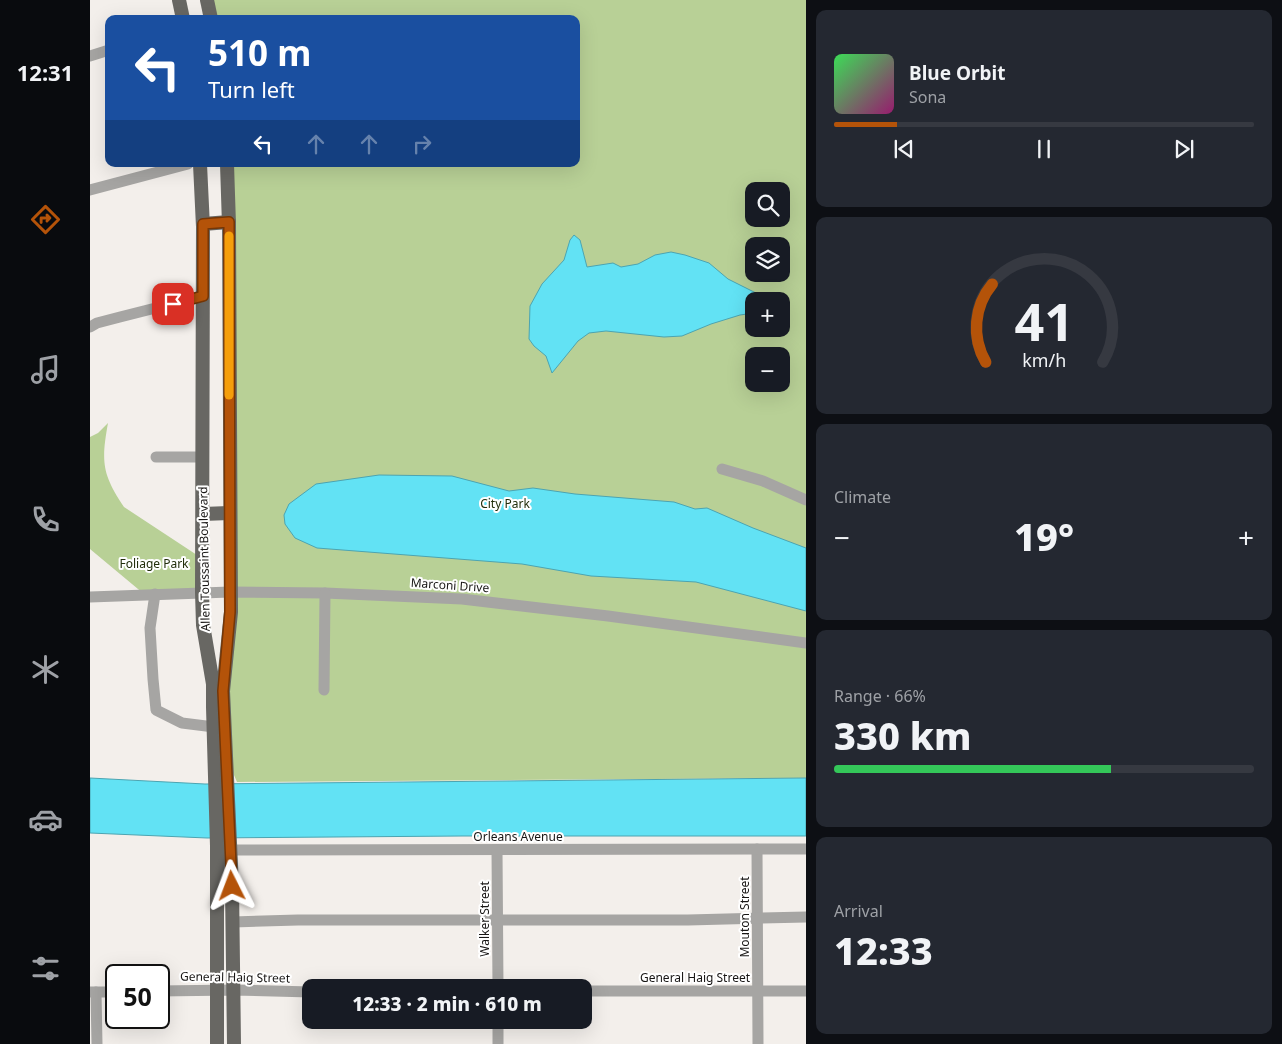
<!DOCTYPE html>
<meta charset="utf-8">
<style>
body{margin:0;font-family:"Noto Sans",sans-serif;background:#242831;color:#f1f3f6;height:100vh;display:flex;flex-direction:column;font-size:19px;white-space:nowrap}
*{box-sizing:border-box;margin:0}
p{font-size:16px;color:#9ea1a6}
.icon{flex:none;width:28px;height:28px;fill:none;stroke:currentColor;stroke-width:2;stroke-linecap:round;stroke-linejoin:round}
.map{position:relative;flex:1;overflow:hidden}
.side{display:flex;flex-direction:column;gap:10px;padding:10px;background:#0d0f14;width:476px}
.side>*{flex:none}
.top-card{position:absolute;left:15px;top:15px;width:475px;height:152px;border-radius:10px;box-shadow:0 5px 20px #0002;background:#1a4fa0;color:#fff;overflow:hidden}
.buttons{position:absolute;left:655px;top:182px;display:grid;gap:10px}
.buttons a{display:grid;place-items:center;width:45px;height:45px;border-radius:10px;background:#171b24;box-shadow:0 5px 20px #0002;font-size:25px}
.speed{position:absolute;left:15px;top:964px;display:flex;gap:10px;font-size:25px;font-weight:700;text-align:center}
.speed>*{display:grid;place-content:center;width:65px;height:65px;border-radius:50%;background:#171b24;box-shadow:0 5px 20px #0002;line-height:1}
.speed .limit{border:2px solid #111;border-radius:8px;background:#fff;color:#111}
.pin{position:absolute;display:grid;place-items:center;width:42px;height:42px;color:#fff;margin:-21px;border-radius:10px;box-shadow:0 2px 8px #0006}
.me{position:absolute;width:55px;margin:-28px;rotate:357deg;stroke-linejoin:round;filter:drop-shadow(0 0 4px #0008)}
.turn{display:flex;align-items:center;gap:18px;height:105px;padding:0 20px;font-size:22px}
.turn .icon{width:65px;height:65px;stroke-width:2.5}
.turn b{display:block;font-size:35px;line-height:42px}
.lanes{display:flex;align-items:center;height:48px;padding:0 20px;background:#0003;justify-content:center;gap:25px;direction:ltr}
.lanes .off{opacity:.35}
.big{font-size:38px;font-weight:800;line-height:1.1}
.side .card{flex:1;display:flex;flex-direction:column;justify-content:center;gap:8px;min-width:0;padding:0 18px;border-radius:10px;background:#242831}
.side .dial{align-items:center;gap:0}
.dial svg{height:130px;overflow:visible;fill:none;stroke:#363941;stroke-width:7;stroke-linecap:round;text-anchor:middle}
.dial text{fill:#f1f3f6;stroke:none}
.song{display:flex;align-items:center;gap:15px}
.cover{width:60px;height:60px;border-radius:8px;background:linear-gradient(135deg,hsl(130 70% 55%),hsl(320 70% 35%))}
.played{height:5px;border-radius:2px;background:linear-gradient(90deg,#b45309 15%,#363941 15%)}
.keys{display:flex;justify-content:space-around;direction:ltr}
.heat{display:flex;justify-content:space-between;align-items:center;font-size:28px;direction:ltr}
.charge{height:8px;border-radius:4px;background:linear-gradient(90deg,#34c759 66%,#363941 0)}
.trip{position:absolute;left:212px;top:979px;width:290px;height:50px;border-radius:10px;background:#171b24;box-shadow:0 5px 20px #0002;font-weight:800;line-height:50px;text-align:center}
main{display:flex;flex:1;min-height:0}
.dock{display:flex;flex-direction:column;width:90px;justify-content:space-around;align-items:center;background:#090b0e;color:#9ea1a6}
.dock .icon{width:35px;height:35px}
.dock .current{color:#b45309}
.dock b{font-size:22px;color:#f1f3f6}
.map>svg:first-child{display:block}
</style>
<main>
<nav class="dock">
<b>12:31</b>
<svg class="icon current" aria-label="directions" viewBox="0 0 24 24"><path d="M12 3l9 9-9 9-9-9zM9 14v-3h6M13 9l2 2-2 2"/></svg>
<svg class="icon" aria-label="music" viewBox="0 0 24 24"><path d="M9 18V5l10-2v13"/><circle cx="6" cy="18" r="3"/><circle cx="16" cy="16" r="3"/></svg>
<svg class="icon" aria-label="phone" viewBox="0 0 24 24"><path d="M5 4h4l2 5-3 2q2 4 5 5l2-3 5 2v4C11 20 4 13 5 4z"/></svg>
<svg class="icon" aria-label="climate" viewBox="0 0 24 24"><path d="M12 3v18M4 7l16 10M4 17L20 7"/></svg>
<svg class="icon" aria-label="car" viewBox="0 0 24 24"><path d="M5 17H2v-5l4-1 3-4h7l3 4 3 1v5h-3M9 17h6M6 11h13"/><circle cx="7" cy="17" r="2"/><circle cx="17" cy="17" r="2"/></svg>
<svg class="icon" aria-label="filters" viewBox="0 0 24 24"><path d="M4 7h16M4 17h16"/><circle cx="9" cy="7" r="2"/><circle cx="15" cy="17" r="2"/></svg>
</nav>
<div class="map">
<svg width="716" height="1044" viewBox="0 0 716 1044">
<rect width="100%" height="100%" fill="#f3efeb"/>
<!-- green -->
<g fill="#b8d096" fill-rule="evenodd">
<path d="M117,0H716V778L147,782L135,754L137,164H486V19H121ZM664,191H691V219H664ZM664,246H691V274H664ZM664,301H691V329H664ZM664,356H691V384H664Z"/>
<path d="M18,423C11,462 12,474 34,507L113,559L112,592L54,594L0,549V437L8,433Z"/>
</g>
<!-- water -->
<g fill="#62e2f4" stroke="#4ca4b1">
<polygon points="484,235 490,240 497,267 523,263 531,267 548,264 565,255 581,252 595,255 619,263 638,279 680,300 680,301 664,301 664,313 650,315 621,324 592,336 574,337 516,331 499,333 488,341 462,373 456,356 444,346 439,339 440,306 452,284 474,260 480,240"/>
<polygon points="289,475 362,476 419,491 443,488 485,494 584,502 605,509 617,508 663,528 716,548 716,611 606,582 501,576 432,564 227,548 205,538 195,524 194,515 199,504 226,484"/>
<polygon points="0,778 115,784 716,778 716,836 372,836 117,838 0,833"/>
</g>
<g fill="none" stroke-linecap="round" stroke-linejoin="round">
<!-- minor -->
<g stroke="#a6a5a3" stroke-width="11">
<polyline points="0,56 19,50"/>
<polyline points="0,190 98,164"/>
<polyline points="0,327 7,323 30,317 113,296"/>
<polyline points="66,457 113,457"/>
<polyline points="632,469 673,481 716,500"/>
<polyline points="65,594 60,628 63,679 66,710 92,723 124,727"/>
<polyline points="0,597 140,592 235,593 372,599 518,616 716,643"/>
<polyline points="234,690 235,593"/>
<polyline points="667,849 668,1044"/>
<polyline points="140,850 716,849"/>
<polyline points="407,850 408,988"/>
<polyline points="143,922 208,920 598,920 716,917"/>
<polyline points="69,991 144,990 221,992"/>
<polyline points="494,991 716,991"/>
<polyline points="1,992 26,992"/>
<polyline points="6,992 7,1044"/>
<polyline points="408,1020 408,1044"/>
</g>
<!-- major -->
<g stroke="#686763" stroke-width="14">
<polyline points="89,0 93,19"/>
<polyline points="117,0 121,19"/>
<polyline points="110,164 113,227 112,592 113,625 123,684 123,707 127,846 127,1044"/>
<polyline points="137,164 139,225 141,612 133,691 142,886 144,1044"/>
<polyline points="113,224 139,222"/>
<polyline points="113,514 139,513"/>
</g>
</g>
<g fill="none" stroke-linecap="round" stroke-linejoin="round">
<defs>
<polyline id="route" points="83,304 113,296 113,224 139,222 140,612 133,691 142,886"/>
</defs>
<!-- route casing -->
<use href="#route" stroke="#753606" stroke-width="12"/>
<!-- route -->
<use href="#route" stroke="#b45309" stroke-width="9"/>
<!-- slow -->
<polyline stroke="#f59e0b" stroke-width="9" points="139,395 139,236"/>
</g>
<g text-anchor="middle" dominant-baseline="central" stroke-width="4" stroke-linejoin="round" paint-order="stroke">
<!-- park labels -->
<g font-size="12" fill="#222e0b" stroke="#fff">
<text x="415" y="503">City Park</text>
<text x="64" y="563">Foliage Park</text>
</g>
<!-- street labels -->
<g font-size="12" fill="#171514" stroke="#fff">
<text transform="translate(114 559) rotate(-91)">Allen Toussaint Boulevard</text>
<text transform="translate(360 585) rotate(4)">Marconi Drive</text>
<text x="428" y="836">Orleans Avenue</text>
<text transform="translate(654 917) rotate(-90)">Mouton Street</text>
<text transform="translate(394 919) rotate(-90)">Walker Street</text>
<text transform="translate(145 977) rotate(1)">General Haig Street</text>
<text x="605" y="977">General Haig Street</text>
</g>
</g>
</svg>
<div class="buttons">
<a><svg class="icon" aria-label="search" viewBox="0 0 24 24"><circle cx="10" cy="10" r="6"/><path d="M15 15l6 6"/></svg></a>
<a><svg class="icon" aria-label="layers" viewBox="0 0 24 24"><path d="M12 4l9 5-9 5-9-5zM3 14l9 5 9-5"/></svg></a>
<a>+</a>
<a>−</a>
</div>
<div class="speed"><div class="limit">50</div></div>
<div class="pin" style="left:83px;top:304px;background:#d93025"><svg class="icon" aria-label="arrive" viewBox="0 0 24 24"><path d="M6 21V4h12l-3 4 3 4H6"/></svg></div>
<svg class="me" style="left:142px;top:886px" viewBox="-20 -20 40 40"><path d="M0-17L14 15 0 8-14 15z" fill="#b45309" stroke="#fff" stroke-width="4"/></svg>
<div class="trip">12:33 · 2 min · 610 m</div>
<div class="top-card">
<div class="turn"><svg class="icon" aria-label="left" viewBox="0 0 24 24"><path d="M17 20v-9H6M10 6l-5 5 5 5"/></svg><div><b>510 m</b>Turn left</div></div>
<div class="lanes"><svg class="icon" aria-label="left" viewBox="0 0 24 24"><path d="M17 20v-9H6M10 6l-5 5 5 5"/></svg><svg class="icon off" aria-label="ahead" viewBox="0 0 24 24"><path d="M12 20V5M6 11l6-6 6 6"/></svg><svg class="icon off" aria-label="ahead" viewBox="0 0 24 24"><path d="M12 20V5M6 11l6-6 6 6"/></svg><svg class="icon off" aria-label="right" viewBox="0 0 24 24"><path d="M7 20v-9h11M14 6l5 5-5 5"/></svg></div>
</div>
</div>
<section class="side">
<div class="card">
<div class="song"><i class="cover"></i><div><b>Blue Orbit</b><p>Sona</p></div></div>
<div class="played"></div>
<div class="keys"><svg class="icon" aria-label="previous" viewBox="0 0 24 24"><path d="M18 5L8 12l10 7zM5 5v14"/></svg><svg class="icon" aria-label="pause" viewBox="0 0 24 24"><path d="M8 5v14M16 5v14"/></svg><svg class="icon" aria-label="next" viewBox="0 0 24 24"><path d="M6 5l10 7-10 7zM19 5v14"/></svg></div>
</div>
<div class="card dial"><svg viewBox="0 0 100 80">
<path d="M14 69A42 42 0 1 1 86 69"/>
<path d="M14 69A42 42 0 0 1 18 21" stroke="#b45309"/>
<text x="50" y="56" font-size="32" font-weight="700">41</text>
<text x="50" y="72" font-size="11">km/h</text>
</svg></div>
<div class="card"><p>Climate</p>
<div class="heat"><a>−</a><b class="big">19°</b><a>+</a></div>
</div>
<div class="card"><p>Range · 66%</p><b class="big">330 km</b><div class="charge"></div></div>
<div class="card"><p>Arrival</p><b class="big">12:33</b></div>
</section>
</main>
